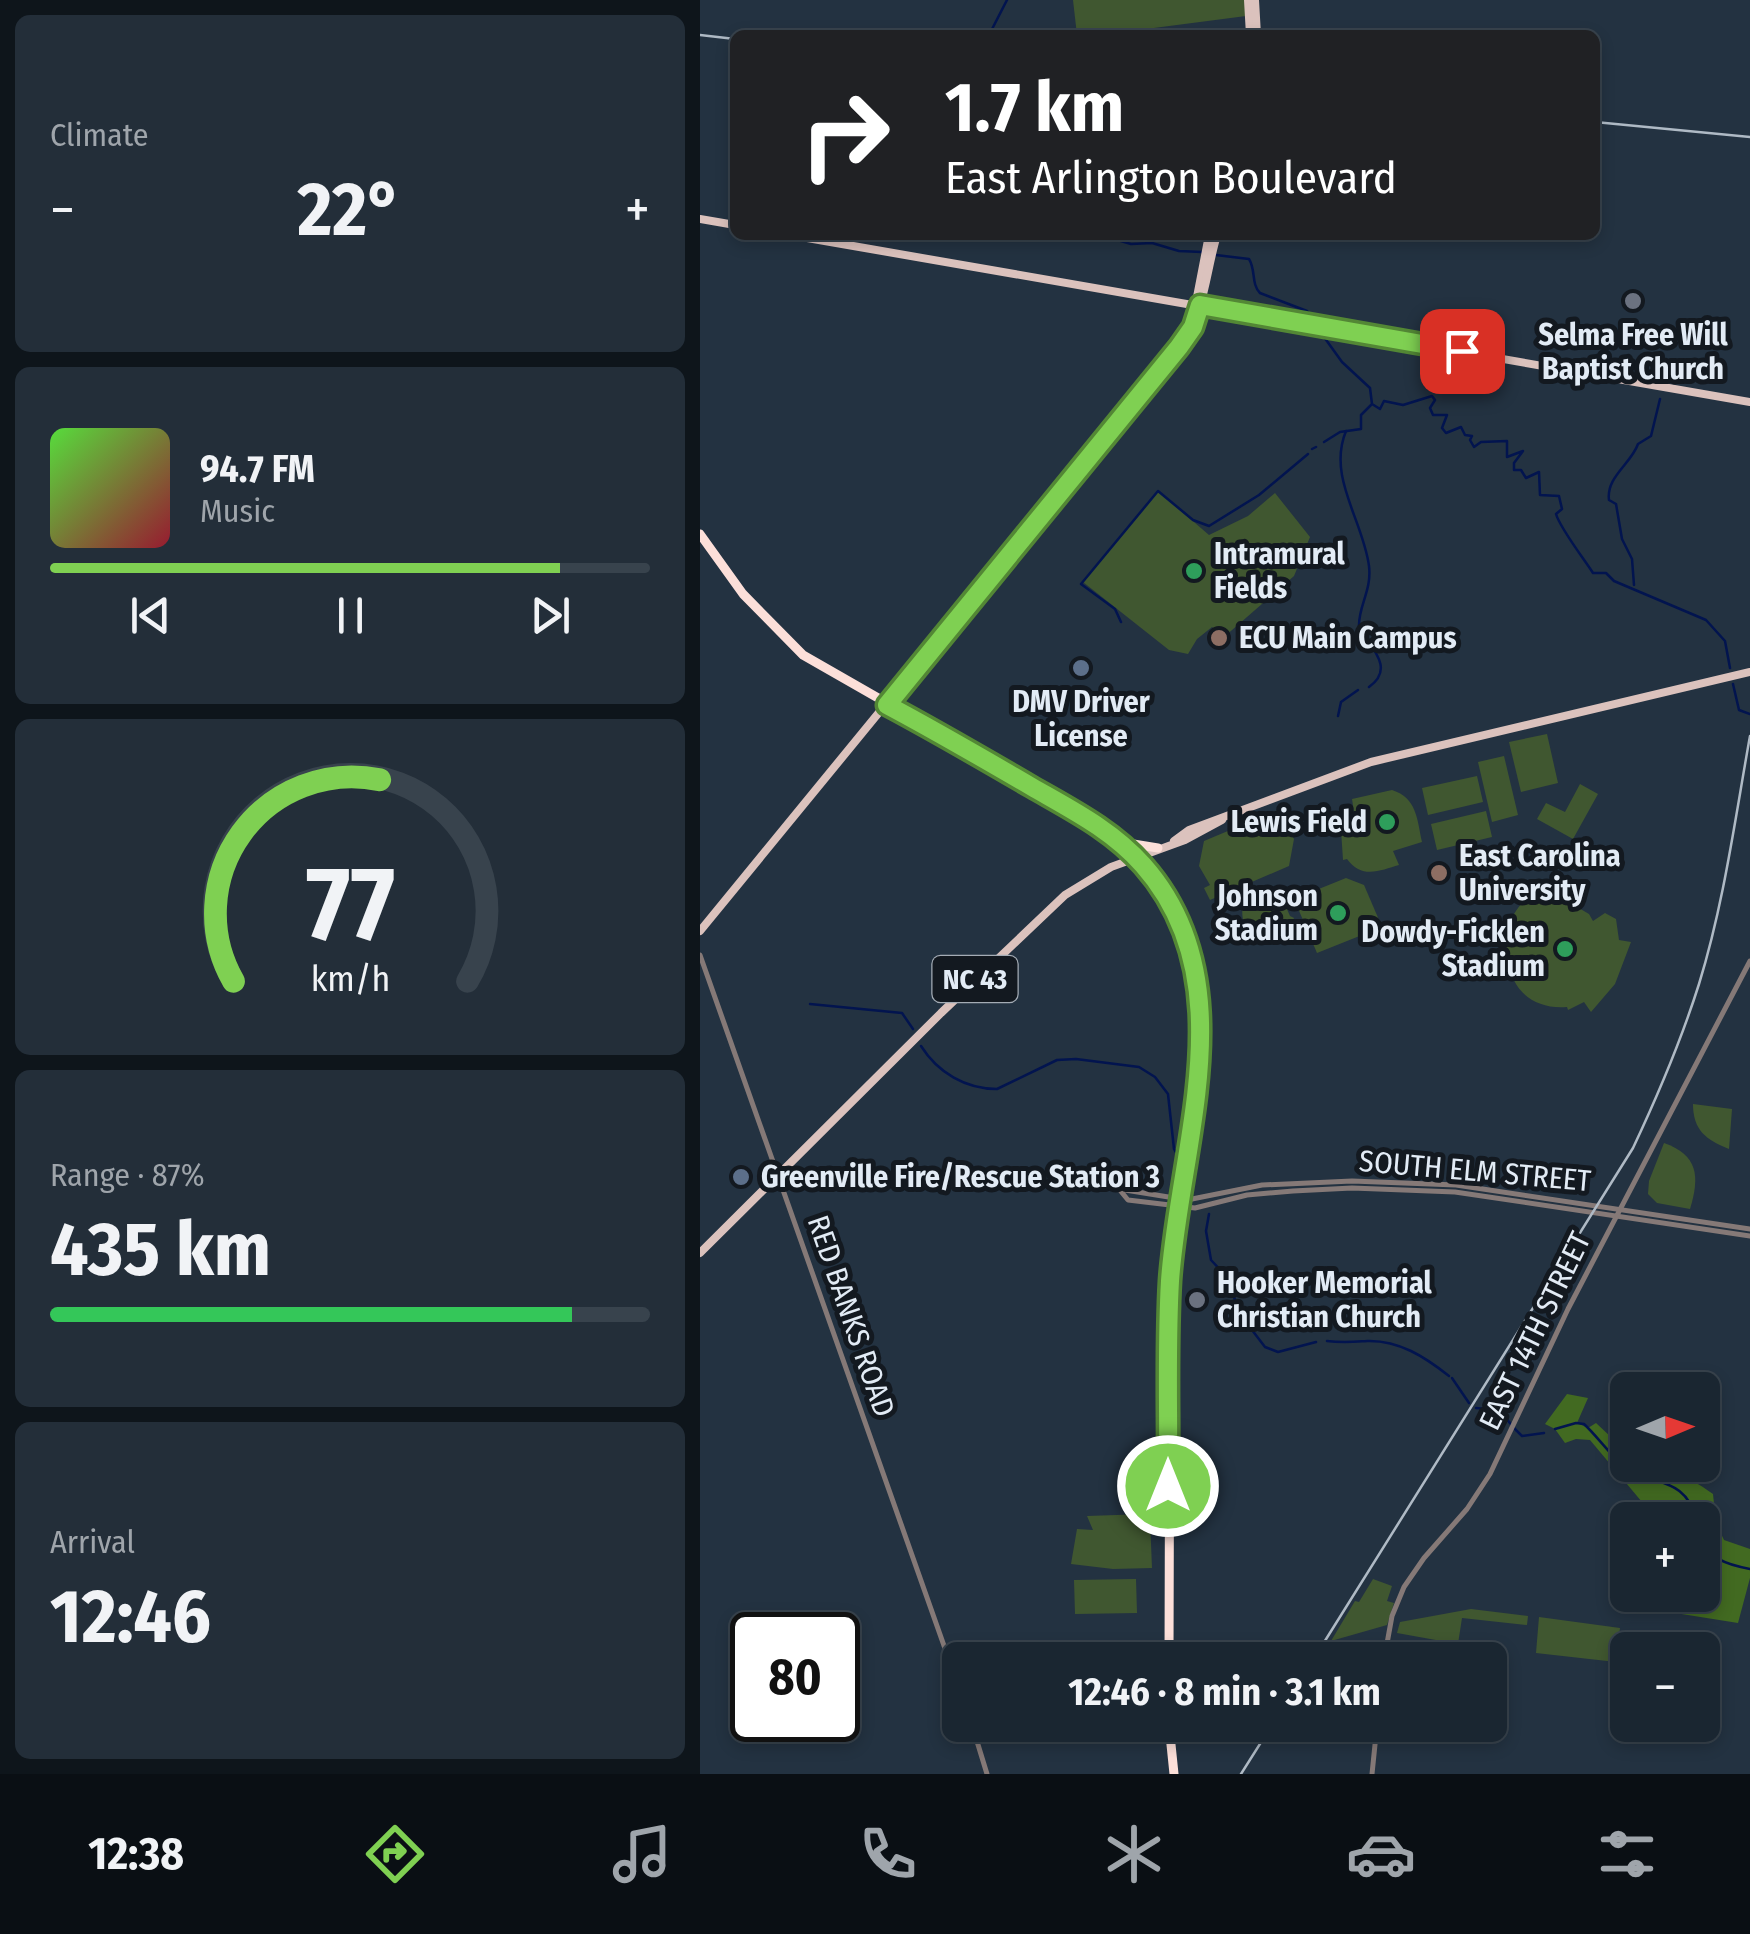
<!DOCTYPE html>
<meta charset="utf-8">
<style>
body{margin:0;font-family:"Fira Sans Condensed",sans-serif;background:#232e39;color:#f1f3f6;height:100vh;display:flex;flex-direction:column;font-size:38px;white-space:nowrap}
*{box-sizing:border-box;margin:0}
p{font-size:32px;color:#9fa5ab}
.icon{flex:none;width:55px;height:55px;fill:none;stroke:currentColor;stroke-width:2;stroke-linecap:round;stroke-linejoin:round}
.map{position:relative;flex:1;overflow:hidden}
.side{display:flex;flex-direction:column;gap:15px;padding:15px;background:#0e151b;width:700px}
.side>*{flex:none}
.top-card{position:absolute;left:30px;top:30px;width:870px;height:210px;border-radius:15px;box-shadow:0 5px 15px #0003,0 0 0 2px #38434d;background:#202124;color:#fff;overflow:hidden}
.needle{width:65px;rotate:88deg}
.buttons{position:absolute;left:910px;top:1372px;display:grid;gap:20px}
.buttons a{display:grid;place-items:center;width:110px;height:110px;border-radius:15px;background:#1a2631;box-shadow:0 5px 15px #0003,0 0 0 2px #38434d;font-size:50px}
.speed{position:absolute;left:30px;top:1612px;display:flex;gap:20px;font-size:50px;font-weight:700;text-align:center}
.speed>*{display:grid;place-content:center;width:130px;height:130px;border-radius:50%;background:#1a2631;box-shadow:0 5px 15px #0003,0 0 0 2px #38434d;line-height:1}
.speed .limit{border:5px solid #111;border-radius:15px;background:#fff;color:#111}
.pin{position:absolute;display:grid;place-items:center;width:85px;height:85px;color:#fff;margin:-42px;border-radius:20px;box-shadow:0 5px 15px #0006}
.me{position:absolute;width:110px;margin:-55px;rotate:0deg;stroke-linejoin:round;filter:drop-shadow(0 0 8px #0008)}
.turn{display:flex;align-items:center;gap:35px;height:210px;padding:0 50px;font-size:45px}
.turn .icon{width:130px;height:130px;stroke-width:2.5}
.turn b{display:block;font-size:70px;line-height:85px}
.big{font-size:75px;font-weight:700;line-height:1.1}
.side .card{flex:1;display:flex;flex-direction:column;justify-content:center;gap:15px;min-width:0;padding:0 35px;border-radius:15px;background:#232e39}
.side .dial{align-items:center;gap:0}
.dial svg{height:260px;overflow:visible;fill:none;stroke:#38434d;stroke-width:7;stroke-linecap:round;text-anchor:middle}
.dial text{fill:#f1f3f6;stroke:none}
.song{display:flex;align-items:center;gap:30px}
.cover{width:120px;height:120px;border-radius:15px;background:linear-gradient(135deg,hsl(110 70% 55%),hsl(350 70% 35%))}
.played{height:10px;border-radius:5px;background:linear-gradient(90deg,#7fd052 85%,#38434d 85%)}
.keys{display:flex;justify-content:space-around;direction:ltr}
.heat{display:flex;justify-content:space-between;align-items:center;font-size:55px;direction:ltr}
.charge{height:15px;border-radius:8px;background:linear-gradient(90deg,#34c759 87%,#38434d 0)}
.trip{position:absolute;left:242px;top:1642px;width:565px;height:100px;border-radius:15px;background:#1a2631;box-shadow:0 5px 15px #0003,0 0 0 2px #38434d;font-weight:700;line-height:100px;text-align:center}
.tabs{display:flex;height:160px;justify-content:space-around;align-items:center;background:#0a0f14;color:#9fa5ab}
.tabs .icon{width:70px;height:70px}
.tabs .selected{color:#7fd052}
.tabs b{font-size:45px;color:#f1f3f6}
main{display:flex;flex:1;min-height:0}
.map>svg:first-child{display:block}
</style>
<main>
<section class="side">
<div class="card"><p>Climate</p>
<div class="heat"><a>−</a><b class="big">22°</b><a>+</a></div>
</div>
<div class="card">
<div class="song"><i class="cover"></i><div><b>94.7 FM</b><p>Music</p></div></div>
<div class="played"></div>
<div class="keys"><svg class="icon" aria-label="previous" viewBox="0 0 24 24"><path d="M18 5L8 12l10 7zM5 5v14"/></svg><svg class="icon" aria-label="pause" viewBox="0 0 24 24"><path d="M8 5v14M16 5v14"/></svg><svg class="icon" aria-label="next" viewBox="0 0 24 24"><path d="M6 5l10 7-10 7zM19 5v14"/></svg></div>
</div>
<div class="card dial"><svg viewBox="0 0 100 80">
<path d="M14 69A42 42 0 1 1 86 69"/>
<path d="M14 69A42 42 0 0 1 59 7" stroke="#7fd052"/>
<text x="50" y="56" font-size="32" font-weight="700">77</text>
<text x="50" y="72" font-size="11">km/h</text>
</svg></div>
<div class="card"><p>Range · 87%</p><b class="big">435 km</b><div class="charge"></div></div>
<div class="card"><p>Arrival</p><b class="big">12:46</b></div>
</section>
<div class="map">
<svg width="1050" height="1774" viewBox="0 0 1050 1774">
<rect width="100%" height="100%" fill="#233241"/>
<!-- green -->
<g fill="#405730">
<polygon points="373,0 545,0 546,16 400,35 377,35"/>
<polygon points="458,491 509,535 548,516 575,493 610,537 594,576 524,637 512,627 497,639 488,654 469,650 383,582"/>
<polygon points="847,734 858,783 821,792 809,742"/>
<polygon points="804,756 818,815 792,822 778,762"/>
<polygon points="777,776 783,802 728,815 722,788"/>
<polygon points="880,784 898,794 873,839 837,819 846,803 865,812"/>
<path d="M692,790C717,798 717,819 722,842L693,851L699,865C681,870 662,880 647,859L643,860L641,830L657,831L652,799Z"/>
<polygon points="578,810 594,839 589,866 510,900 504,888 510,885 499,866 504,841"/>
<polygon points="786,811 792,837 737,850 731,824"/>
<polygon points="646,878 664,885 682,927 617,953 594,899"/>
<path d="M848,882L877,896L872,904L889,914L893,921L905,913L916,919L919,940L931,942L915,984L891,1012L884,1002L868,1010L867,1007C834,1010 807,989 810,955L799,951C806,930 815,901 836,894L842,900L845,898Z"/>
<path d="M570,885L577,901L583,900L590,916L594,918L590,928L585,926L570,933L566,928L550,934C534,913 544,890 570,885Z"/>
<path d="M993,1104L1032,1109L1029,1149C1006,1140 993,1130 993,1104Z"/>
<path d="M964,1143C998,1155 1000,1176 990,1209L957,1203L948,1194L949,1181Z"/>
<polygon points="446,1514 450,1518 452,1568 413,1569 371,1564 377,1529 393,1530 387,1516"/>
<polygon points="436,1579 437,1613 375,1614 374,1580"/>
<polygon points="673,1579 692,1586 687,1601 694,1603 687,1625 631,1641 655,1601 659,1602"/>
<polygon points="771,1609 828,1616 827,1625 762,1618 758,1644 697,1633 700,1622"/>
<polygon points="839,1617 920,1628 916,1662 836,1653"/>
</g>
<!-- forest -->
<path fill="#426a21" d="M867,1394L888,1398L877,1423L888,1428L896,1423L927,1452L928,1465C961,1465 986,1474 1013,1494L1016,1523L1024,1540L1050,1549V1578L1038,1623L969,1612L971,1595H1002V1520H982V1510L942,1502L890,1440L876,1439L865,1443L855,1429L845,1424Z"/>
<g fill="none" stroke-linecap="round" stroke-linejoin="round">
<!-- stream -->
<g stroke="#02144f" stroke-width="2.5">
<polyline points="289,35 307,0"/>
<polyline points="401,235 431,244 452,243 479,251 502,252"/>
<path d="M516,255L549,259C556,270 551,284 560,293L607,311L610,316"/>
<path d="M624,337L642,362L670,388L672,404L680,409L684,401L703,405L732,396L735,400L730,408L733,415H747L742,428L746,433L761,427L765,435L772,436L770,440L774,447L781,442L807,441V457L823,451L814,463V470H821L826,478L839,472L840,495L859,496L862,509L856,514C860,528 884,559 893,573H906L914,581L1006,620L1025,641L1030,668"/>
<path d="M646,431C627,477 663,520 669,566C672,591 658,606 659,627C670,647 696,668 669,687"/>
<polyline points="624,442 640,432 661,429 661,415 671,405"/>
<polyline points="612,449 616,447"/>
<path d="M934,585L932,559L922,539L916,504L909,500C906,477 931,464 938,444L951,436L960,399"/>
<polyline points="421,622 415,609 381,584 458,491 493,520 509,526 559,495 608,454"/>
<polyline points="1033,684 1039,710 1050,714"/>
<polyline points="638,716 641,702 658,690"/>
<polyline points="110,1004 202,1013 213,1029"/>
<path d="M221,1046C238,1073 266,1089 297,1089L357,1060L376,1059L439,1067L455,1077L468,1094L474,1149L482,1163"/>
<polyline points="509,1214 506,1231 511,1260 525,1275 542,1317 565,1347 578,1352 616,1342"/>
<path d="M627,1341C643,1343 652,1342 667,1341C699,1340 725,1357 749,1376"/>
<polyline points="752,1378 769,1403"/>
<path d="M776,1408C809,1410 801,1417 822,1436L844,1433"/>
<path d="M855,1429L876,1423L884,1424C898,1437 909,1454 923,1465C953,1488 984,1474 997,1520"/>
<path d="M1002,1535C1012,1561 1025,1564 1050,1569"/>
</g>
<!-- minor -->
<g stroke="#857977" stroke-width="5">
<polyline points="0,955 260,1691"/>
<polyline points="419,1189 428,1200 495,1208 547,1195 593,1191 652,1188 755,1192 1050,1236"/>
<polyline points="419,1189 487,1200 562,1185 652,1181 756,1185 1050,1229"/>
<polyline points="684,1660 692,1616 704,1587 724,1558 767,1509 790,1474 868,1309 1050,961"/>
<polyline points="272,1725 287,1774"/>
<polyline points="672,1774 677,1725"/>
</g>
<!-- major -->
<g stroke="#dbc2bd" stroke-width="8">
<polyline points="548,0 550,35"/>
<polyline points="555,0 557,35"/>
<polyline points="0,219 35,225"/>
<polyline points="90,235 1050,402"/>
<polyline points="499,304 497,297 509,235"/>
<polyline points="474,841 489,830 671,762 1050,672"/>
<path d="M0,931L484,340C505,309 506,271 517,235"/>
<polyline points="0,1253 241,1013 365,895 411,867 485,840 522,820"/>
</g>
<!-- highway -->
<g stroke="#fcdfd9" stroke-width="9">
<polyline points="0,534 43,594 103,655 386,817 436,857 460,886 486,937 501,1001 501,1045 470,1282 469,1660"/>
<polyline points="421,842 458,848"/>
<polyline points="469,1725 474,1774"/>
</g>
<!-- rail -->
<g stroke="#afbac5" stroke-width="2.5">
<polyline points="0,35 35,39"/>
<polyline points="895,122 1050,137"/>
<path d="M613,1660L933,1148C958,1095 981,1041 999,984C1024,903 1035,819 1050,736"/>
<polyline points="541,1774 572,1725"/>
</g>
</g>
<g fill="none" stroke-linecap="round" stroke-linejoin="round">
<defs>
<path id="route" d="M468,1486C469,1418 466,1349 470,1281C479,1145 547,982 443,865C412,830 372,810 332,787C284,759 236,731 187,705L479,347L493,327L500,305L762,351"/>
</defs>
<!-- route casing -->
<use href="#route" stroke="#538735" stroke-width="25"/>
<!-- route -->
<use href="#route" stroke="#7fd052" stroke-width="18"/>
</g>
<!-- markers -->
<g fill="#6b7280" stroke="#131920" stroke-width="4">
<circle cx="933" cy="301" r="10"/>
<circle cx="497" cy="1300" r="10"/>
</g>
<g fill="#2e9e5b" stroke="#131920" stroke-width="4">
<circle cx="494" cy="571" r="10"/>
<circle cx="687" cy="822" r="10"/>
<circle cx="638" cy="913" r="10"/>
<circle cx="865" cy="949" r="10"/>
</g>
<g fill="#8d6e63" stroke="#131920" stroke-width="4">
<circle cx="519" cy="638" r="10"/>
<circle cx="739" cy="873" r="10"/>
</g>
<g fill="#5c6f8a" stroke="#131920" stroke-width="4">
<circle cx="381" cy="668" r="10"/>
<circle cx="41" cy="1177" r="10"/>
</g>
<g text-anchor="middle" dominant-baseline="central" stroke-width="10" stroke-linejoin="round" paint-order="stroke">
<!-- shield labels -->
<rect fill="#131920" stroke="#a4acb5" stroke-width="2.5" x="232.5" y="956" width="85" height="46" rx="8"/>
<g font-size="28" font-weight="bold" fill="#e2ebf5">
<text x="275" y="979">NC 43</text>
</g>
<!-- poi labels -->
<g font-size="30" font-weight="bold" fill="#e2ebf5" stroke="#131920" text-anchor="start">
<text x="933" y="335" text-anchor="middle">Selma Free Will<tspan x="933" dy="34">Baptist Church</tspan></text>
<text x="514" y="554">Intramural<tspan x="514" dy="34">Fields</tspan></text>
<text x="539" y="638">ECU Main Campus</text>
<text x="381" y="702" text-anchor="middle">DMV Driver<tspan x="381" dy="34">License</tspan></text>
<text x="667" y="822" text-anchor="end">Lewis Field</text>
<text x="759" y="856">East Carolina<tspan x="759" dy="34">University</tspan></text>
<text x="618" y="896" text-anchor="end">Johnson<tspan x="618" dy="34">Stadium</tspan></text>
<text x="845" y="932" text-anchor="end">Dowdy-Ficklen<tspan x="845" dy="34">Stadium</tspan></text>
<text x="61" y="1177">Greenville Fire/Rescue Station 3</text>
<text x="517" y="1283">Hooker Memorial<tspan x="517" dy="34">Christian Church</tspan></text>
</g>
<!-- street labels -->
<g font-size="30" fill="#e2ebf5" stroke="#131920">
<text transform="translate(775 1171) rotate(5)">SOUTH ELM STREET</text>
<text transform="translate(151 1316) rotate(71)">RED BANKS ROAD</text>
<text transform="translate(835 1331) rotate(-64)">EAST 14TH STREET</text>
</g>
</g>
</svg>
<div class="buttons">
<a><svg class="needle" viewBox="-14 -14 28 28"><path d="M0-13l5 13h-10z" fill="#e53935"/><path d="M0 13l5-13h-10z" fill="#9fa5ab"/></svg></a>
<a>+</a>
<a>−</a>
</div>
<div class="speed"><div class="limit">80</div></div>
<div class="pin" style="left:762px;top:351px;background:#d93025"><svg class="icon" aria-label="arrive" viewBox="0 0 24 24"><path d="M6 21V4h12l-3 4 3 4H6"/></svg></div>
<svg class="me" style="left:468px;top:1486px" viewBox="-20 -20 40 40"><circle r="17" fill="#7fd052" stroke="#fff" stroke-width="3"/><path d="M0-11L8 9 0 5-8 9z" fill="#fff"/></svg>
<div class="trip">12:46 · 8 min · 3.1 km</div>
<div class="top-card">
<div class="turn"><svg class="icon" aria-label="right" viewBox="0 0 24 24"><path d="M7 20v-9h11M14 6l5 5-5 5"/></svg><div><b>1.7 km</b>East Arlington Boulevard</div></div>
</div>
</div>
</main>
<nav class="tabs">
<b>12:38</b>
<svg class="icon selected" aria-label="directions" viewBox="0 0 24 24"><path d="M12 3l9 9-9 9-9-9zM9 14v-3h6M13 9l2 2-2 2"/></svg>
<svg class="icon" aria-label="music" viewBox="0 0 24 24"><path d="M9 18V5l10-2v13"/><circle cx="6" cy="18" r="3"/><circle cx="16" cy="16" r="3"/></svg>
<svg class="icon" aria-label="phone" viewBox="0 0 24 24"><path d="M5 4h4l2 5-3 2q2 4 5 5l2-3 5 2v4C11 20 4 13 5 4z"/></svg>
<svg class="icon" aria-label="climate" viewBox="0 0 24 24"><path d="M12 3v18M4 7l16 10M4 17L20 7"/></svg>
<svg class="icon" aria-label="car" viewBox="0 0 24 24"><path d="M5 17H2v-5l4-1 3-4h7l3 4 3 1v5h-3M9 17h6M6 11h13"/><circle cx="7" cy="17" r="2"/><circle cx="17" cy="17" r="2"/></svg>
<svg class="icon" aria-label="filters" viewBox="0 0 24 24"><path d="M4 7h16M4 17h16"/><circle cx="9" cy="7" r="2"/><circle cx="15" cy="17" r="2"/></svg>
</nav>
